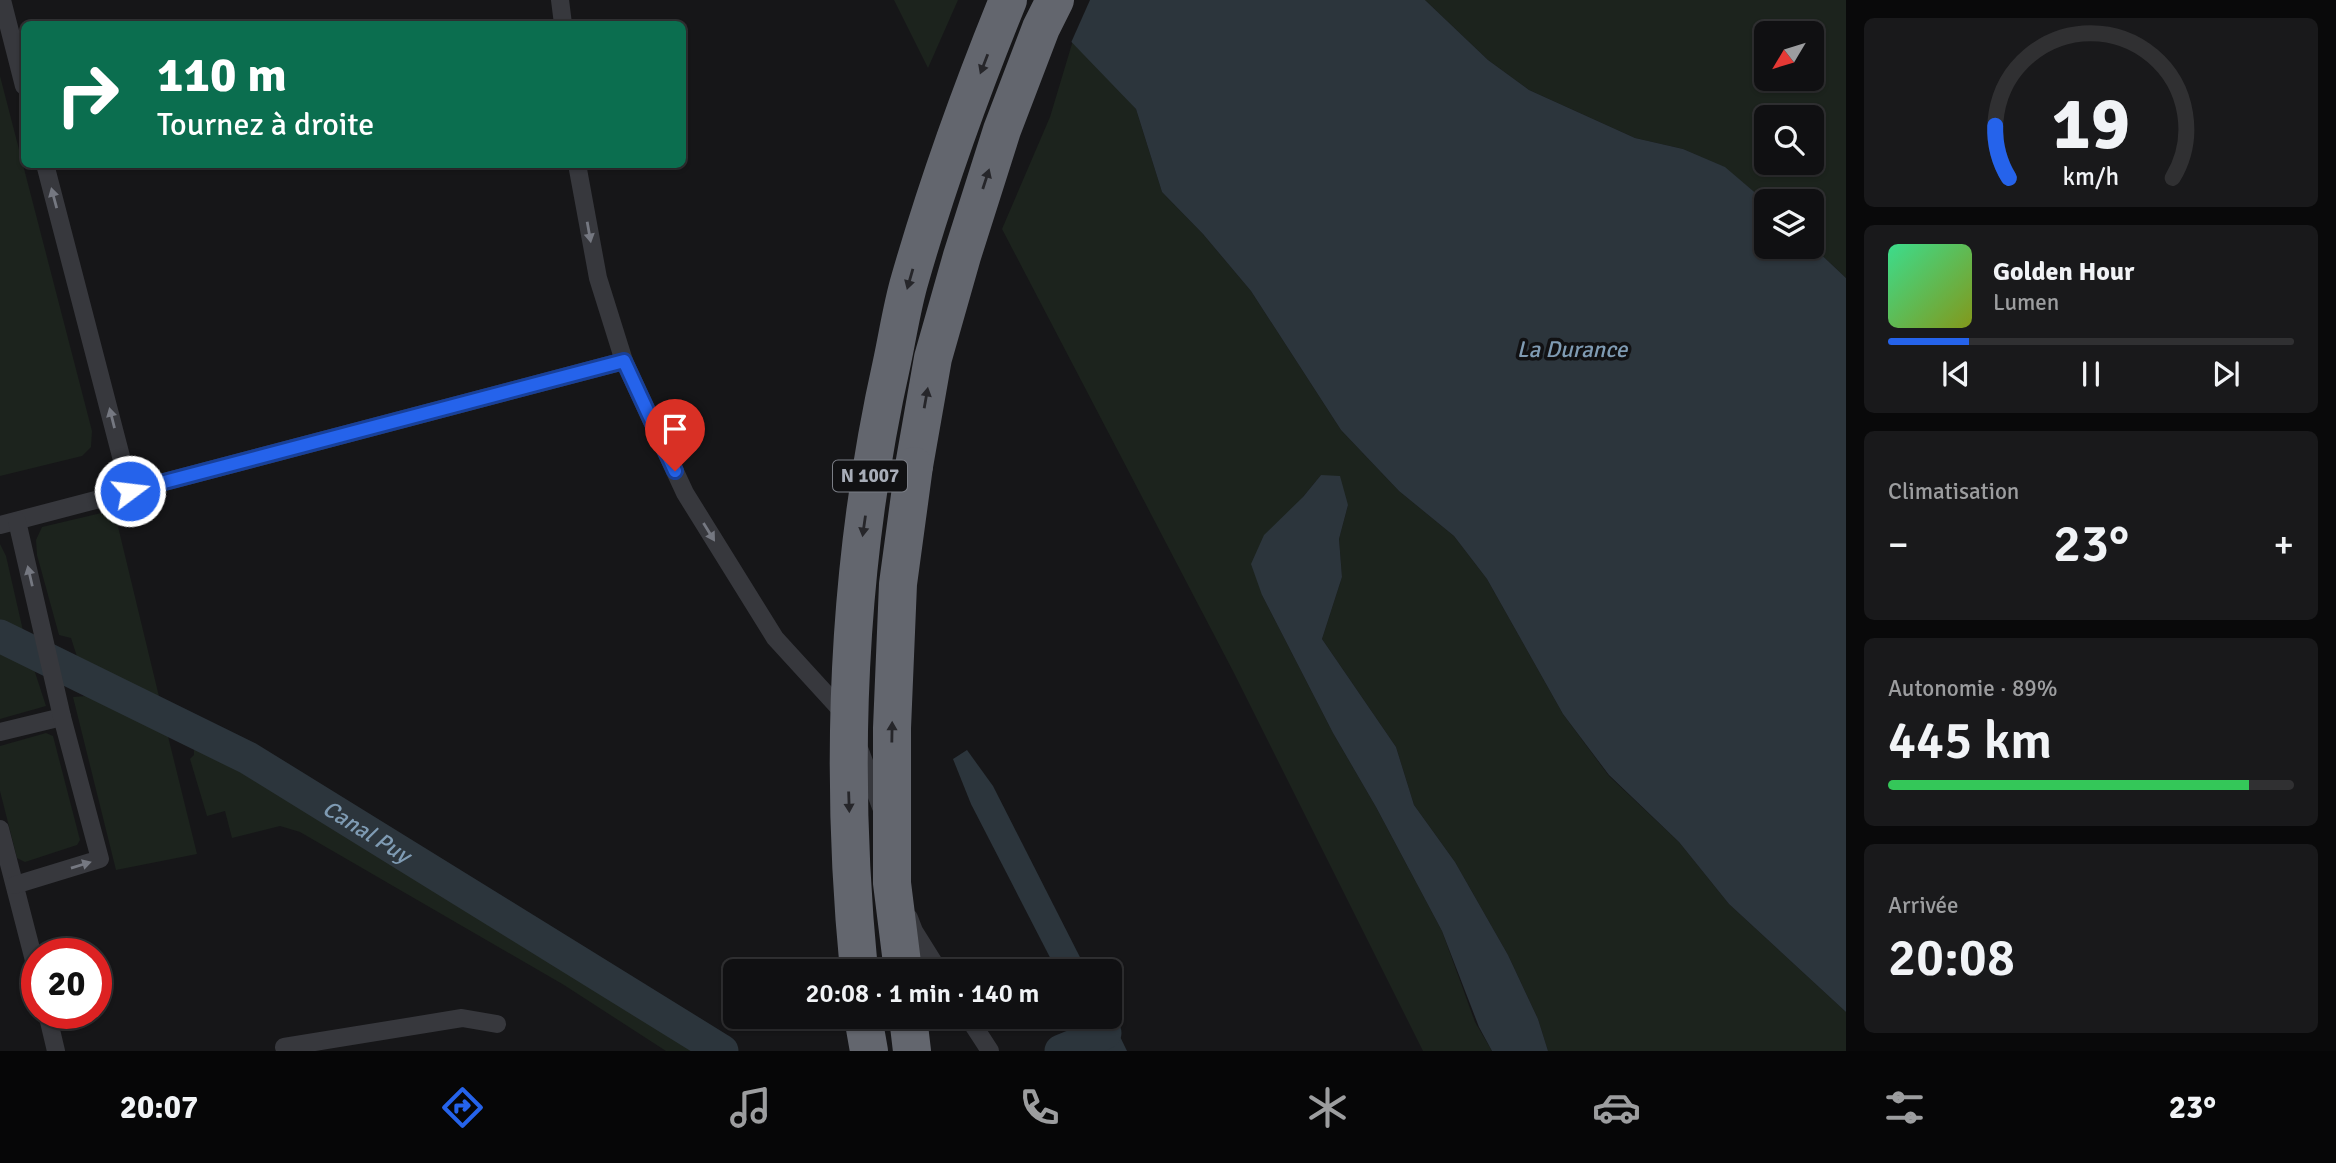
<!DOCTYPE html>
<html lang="fr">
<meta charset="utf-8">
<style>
body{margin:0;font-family:Signika,sans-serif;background:#19191b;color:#f1f3f6;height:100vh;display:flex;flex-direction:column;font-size:26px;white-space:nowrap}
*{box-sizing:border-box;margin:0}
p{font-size:23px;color:#9c9d9f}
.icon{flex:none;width:38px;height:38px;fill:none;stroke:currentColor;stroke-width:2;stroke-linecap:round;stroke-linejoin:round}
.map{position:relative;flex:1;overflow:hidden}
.drawer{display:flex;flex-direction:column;gap:18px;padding:18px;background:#09090a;width:490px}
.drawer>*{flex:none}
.guide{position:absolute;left:21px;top:21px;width:665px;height:147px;border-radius:10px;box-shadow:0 2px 5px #0004,0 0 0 2px #303032;background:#0b6e4f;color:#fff;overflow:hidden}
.needle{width:46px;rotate:232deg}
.controls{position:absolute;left:1754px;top:21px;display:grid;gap:14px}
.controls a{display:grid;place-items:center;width:70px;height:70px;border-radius:10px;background:#101012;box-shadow:0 2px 5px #0004,0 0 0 2px #303032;font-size:35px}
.speed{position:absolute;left:21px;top:938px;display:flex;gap:14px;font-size:35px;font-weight:700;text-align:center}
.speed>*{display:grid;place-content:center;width:91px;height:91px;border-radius:50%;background:#101012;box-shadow:0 2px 5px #0004,0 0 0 2px #303032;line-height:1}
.speed .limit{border:10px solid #d22;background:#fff;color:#111}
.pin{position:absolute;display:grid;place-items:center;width:60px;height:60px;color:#fff;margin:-72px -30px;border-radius:50% 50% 50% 0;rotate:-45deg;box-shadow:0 0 7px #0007}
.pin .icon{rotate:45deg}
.me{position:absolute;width:77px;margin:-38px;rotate:75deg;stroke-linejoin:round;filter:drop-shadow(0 0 5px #0008)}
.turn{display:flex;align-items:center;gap:24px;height:147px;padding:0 21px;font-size:32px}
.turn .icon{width:91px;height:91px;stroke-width:2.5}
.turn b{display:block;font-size:49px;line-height:60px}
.big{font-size:52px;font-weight:600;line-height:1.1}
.drawer .widget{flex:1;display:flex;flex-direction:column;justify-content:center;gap:10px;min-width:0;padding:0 24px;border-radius:10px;background:#19191b}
.drawer .dial{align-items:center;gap:0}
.dial svg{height:182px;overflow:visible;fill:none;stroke:#303032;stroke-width:7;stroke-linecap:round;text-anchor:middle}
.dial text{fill:#f1f3f6;stroke:none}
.song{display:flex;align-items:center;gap:21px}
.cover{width:84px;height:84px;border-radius:10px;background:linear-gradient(135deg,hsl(150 70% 55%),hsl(70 70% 35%))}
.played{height:7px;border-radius:4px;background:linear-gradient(90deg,#2563eb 20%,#303032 20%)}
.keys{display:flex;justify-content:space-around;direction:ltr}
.heat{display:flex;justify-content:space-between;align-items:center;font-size:38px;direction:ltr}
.charge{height:10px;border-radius:5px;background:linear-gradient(90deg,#34c759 89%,#303032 0)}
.trip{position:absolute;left:723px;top:959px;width:399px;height:70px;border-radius:10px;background:#101012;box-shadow:0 2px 5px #0004,0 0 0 2px #303032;font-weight:600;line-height:70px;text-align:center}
.tabs{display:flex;height:112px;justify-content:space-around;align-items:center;background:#060607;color:#9c9d9f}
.tabs .icon{width:49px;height:49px}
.tabs .selected{color:#2563eb}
.tabs b{font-size:32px;color:#f1f3f6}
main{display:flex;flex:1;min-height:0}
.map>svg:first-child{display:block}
</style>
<main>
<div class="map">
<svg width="1846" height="1051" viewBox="0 0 1846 1051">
<rect width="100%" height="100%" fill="#161618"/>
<!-- green -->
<g fill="#1c231d" fill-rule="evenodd">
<polygon points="894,0 958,0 928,68"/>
<path d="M1425,0H1846V278L1811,245V201L1766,202L1724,167L1683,149L1635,138L1529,90L1488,60ZM1766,33H1811V79H1766ZM1766,117H1811V163H1766Z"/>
<polygon points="1074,37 1136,109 1162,192 1203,234 1251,291 1341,430 1399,491 1454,536 1487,579 1563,714 1609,776 1679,842 1729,904 1846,1012 1846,1051 1548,1051 1538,1019 1508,955 1455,862 1414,805 1396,747 1322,639 1342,577 1339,539 1348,505 1321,475 1303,497 1262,595 1333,733 1376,807 1442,931 1475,1022 1492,1051 1423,1051 1234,673 1002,229 1050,117"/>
<polygon points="0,76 92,431 91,447 82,456 0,476"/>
<polygon points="114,510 162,709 80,666 71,638 59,635 37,555 36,540 42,527"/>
<polygon points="0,544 6,556 24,635 0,625"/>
<polygon points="0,645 31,660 46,706 0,719"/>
<polygon points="80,676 164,720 197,854 116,870 73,697 86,696"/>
<polygon points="46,733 53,736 80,840 77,845 25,862 17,858 0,791 0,746"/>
<polygon points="194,744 701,1051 666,1051 564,985 300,832 280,826 232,838 225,811 207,816 190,759 194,755"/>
</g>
<!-- water -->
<g fill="#2c353c">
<polygon points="1031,0 1425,0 1488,60 1529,90 1635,138 1683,149 1725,167 1766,202 1766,247 1811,247 1811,245 1846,278 1846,1012 1729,904 1679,842 1609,775 1563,714 1487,579 1454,536 1399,491 1341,430 1251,291 1203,234 1162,192 1136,109"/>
<polygon points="1321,475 1340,476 1348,505 1339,539 1342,577 1322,639 1396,747 1414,805 1455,862 1508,955 1538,1019 1548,1051 1492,1051 1479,1027 1442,931 1376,807 1333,733 1262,595 1251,564 1264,535 1303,497"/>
<polygon points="967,750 993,786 1087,971 1057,971 971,804 953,759"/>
<polygon points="1110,1016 1127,1051 1099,1051 1080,1017"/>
</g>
<!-- pier -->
<polygon fill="#161618" points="1028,0 1090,0 1070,45"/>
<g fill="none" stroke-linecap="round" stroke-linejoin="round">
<!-- canal -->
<g stroke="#2c353c" stroke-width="33">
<path id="s1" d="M0,636L248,758L722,1051"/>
<polyline points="1061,1051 1105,1033"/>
</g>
<!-- lane -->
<g stroke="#37383d" stroke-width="18">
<polyline points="2,0 24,86"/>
<polyline points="560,0 563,24"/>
<polyline points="577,164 598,278 624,361 685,493 775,638 839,708 844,716"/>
<polyline points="130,491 624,361"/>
<polyline points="0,525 130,491 45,164"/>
<polyline points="0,732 62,717"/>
<polyline points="860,751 881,807"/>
<polyline points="0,829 37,972"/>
<polyline points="15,885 100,859 62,717 17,521"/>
<polyline points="909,918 914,931 939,971"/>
<polyline points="47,1013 56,1051"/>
<polyline points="968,1017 990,1051"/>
<polyline points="284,1047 462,1018 497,1024"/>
</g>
<!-- highway -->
<g stroke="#63666e" stroke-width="38">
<polyline points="914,466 933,358 962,256 1002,130 1041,28 1055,0"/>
<polyline points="863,1017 869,1051"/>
<polyline points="908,1017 912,1051"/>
</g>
<!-- highway-bridge -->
<g stroke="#63666e" stroke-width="38">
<path d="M859,971C839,766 847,563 892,362C898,334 902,306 910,279C937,185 971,91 1008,0"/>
<polyline points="903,971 892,883 892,728 898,584 914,466"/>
</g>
</g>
<!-- one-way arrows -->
<defs><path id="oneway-solid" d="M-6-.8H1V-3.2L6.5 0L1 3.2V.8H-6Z" transform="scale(1.75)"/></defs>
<g fill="#26262a">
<use href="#oneway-solid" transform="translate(984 64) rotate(111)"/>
<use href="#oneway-solid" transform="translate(986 179) rotate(-72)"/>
<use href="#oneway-solid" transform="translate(910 279) rotate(106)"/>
<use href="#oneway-solid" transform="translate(926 398) rotate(-80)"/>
<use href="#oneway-solid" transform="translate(864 526) rotate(98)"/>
<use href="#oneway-solid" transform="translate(892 732) rotate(-89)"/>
<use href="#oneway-solid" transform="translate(849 802) rotate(88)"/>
</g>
<g fill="#757881">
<use href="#oneway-solid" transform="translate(54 198) rotate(-105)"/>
<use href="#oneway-solid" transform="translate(589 232) rotate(80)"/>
<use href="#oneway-solid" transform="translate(112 418) rotate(-104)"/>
<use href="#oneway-solid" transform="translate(709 532) rotate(58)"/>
<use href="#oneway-solid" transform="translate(30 576) rotate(-103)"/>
<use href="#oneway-solid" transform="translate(81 865) rotate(-17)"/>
</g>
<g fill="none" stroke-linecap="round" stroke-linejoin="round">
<defs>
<polyline id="route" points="130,491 624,361 675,471"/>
</defs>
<!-- route casing -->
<use href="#route" stroke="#184099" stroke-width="18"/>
<!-- route -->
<use href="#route" stroke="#2563eb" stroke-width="12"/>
</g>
<g text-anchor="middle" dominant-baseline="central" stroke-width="7" stroke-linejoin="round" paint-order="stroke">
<!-- shield labels -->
<rect fill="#111113" stroke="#7b7e86" stroke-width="2" x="833" y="460.5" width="74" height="31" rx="5"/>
<g font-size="19" font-weight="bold" fill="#a8adb8">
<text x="870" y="476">N 1007</text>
</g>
<!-- water labels -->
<g font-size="23" font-style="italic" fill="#7f9bb3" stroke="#111113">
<text x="1572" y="349">La Durance</text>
<text stroke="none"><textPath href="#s1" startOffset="416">Canal Puy</textPath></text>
</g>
</g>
</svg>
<div class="controls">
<a><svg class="needle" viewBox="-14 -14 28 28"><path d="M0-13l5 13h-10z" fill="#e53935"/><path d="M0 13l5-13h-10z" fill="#9c9d9f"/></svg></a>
<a><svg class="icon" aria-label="search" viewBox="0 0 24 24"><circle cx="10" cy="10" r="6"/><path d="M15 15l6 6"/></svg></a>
<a><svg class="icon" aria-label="layers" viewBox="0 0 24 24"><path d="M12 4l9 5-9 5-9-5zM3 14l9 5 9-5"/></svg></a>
</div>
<div class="speed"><div class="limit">20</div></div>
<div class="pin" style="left:675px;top:471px;background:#d93025"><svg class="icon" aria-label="arrive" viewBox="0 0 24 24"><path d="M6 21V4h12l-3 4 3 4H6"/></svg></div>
<svg class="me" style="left:130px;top:491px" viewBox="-20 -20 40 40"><circle r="17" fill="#2563eb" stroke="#fff" stroke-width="3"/><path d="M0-11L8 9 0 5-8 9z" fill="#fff"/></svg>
<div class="trip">20:08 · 1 min · 140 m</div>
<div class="guide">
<div class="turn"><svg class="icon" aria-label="right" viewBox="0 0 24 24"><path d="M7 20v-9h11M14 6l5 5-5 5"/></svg><div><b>110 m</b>Tournez à droite</div></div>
</div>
</div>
<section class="drawer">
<div class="widget dial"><svg viewBox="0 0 100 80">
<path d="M14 69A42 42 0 1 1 86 69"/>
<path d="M14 69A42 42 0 0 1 8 46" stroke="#2563eb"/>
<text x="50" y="56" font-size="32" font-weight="700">19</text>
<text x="50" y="72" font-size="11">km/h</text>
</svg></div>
<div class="widget">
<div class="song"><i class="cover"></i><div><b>Golden Hour</b><p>Lumen</p></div></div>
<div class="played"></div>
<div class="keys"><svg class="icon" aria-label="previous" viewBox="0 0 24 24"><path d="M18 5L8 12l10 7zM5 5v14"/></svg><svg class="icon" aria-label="pause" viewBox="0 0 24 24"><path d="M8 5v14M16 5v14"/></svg><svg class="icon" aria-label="next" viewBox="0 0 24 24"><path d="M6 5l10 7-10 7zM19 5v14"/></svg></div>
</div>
<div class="widget"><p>Climatisation</p>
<div class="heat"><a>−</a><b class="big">23°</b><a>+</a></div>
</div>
<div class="widget"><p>Autonomie · 89%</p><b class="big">445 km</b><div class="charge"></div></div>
<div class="widget"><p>Arrivée</p><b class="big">20:08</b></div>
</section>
</main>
<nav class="tabs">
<b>20:07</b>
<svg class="icon selected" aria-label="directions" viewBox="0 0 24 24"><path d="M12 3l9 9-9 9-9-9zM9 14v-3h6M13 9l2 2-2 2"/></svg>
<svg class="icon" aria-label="music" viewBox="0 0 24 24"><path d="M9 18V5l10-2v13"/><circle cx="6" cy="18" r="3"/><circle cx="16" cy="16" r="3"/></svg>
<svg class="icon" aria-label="phone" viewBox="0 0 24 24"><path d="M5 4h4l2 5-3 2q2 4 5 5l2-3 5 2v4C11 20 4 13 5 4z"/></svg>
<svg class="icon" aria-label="climate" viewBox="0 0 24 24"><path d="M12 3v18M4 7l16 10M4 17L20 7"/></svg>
<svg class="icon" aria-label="car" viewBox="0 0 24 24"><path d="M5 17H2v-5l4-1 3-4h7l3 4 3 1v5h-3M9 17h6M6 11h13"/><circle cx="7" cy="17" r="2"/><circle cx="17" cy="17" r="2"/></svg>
<svg class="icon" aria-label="filters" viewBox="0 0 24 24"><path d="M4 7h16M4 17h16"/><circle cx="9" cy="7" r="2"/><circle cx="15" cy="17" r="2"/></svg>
<b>23°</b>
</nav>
